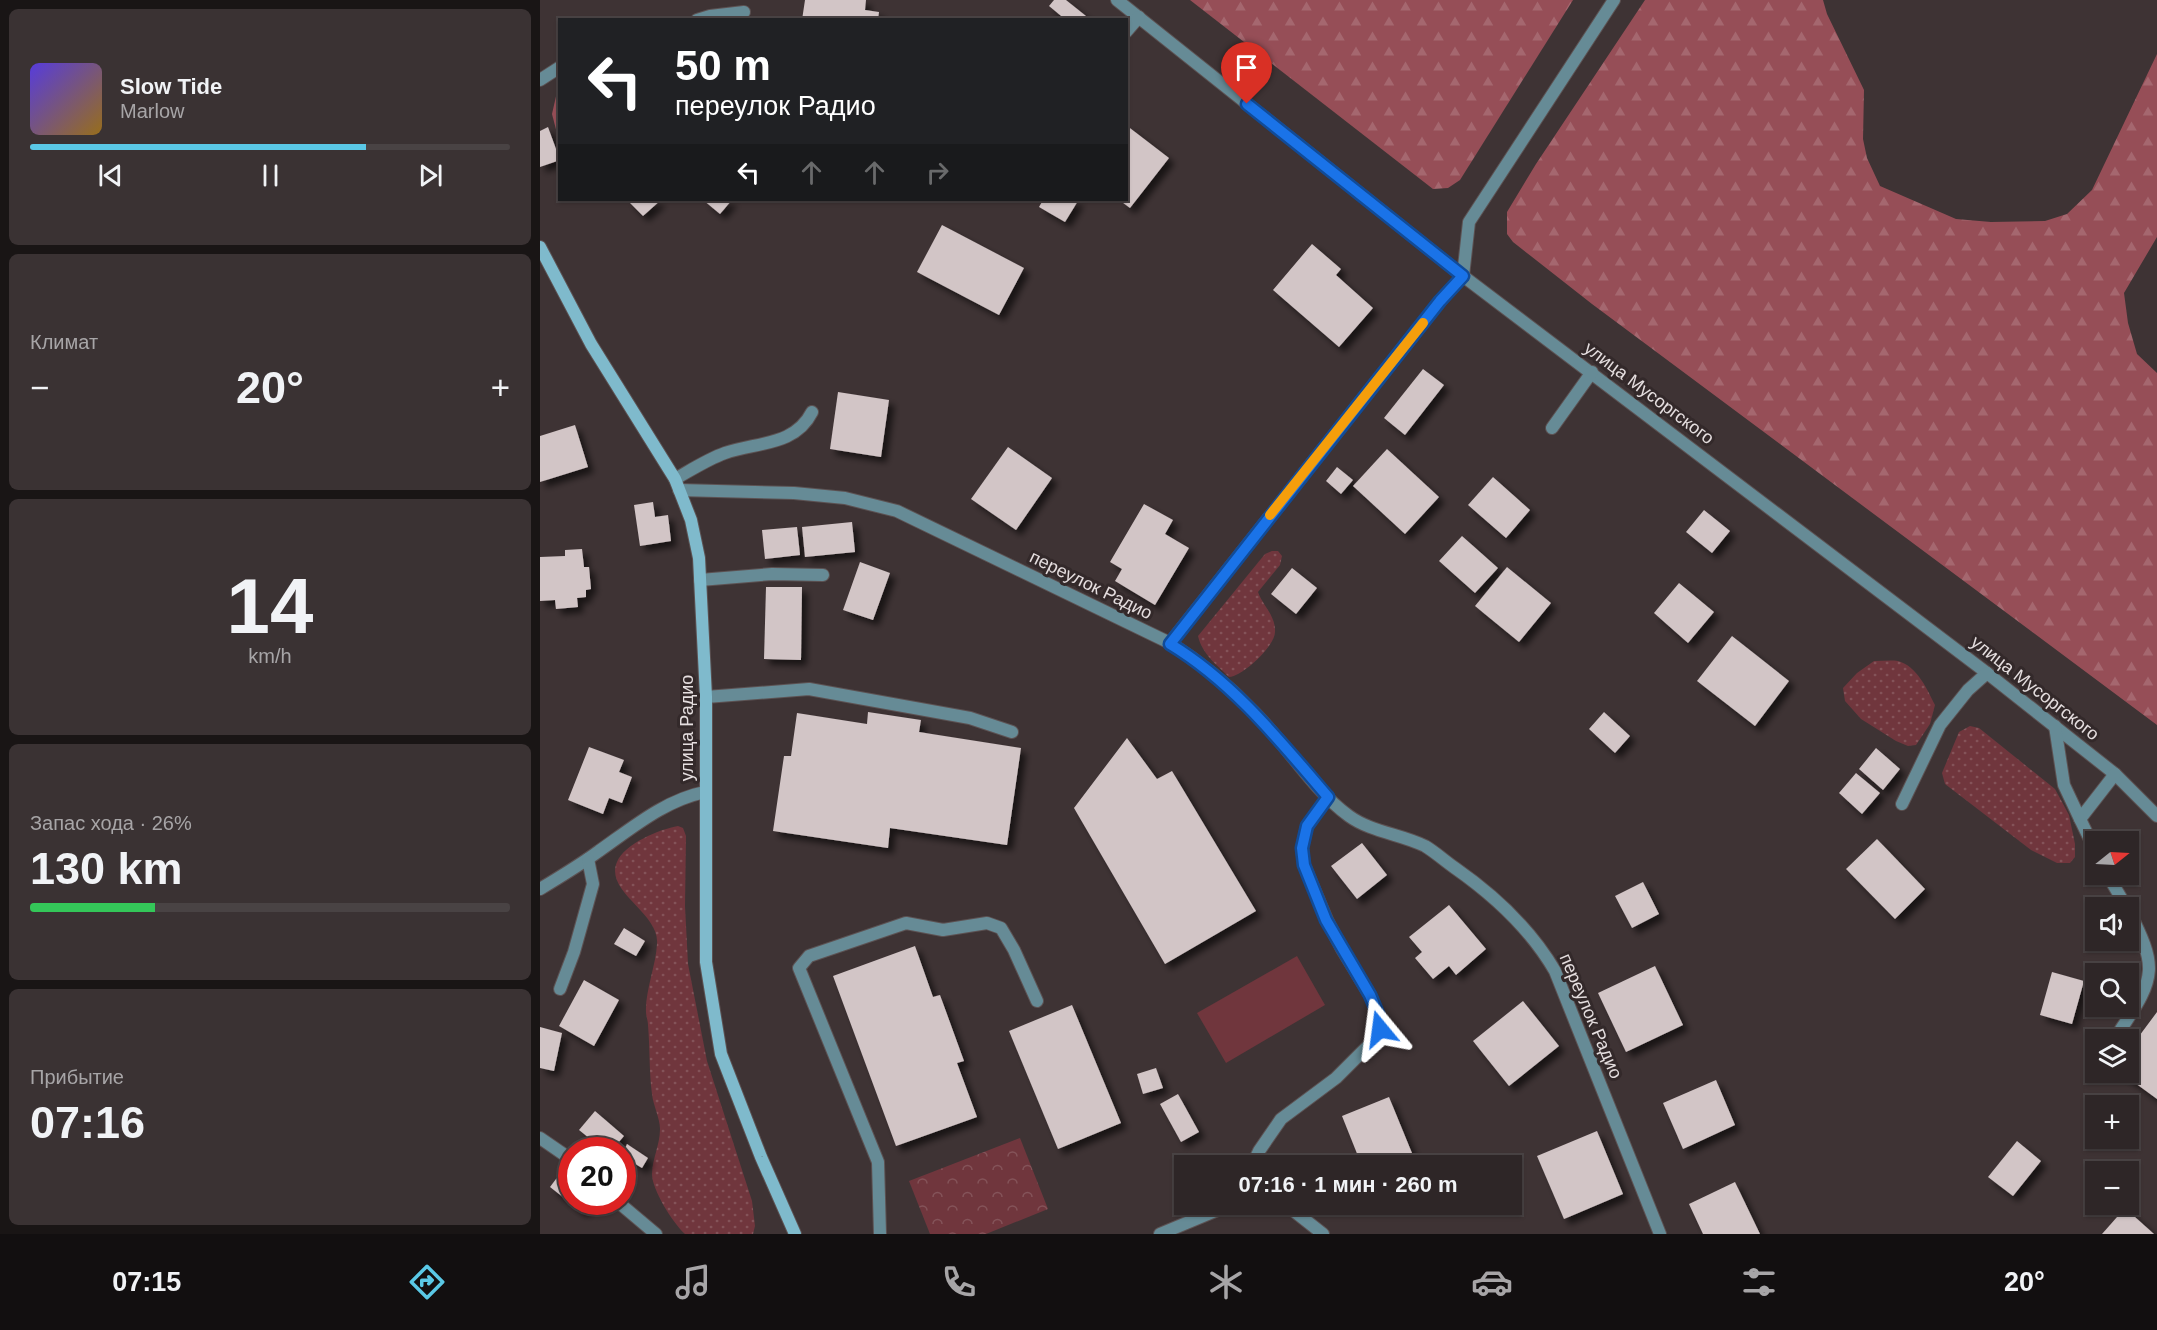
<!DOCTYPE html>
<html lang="ru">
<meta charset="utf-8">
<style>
body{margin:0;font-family:Arial,sans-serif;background:#3a3233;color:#f1f3f6;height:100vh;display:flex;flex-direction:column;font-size:22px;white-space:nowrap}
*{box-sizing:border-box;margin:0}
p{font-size:20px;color:#a7a5a7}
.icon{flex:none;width:33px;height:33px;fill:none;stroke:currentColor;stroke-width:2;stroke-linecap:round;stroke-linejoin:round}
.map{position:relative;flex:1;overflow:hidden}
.drawer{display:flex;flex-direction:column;gap:9px;padding:9px;background:#191515;width:540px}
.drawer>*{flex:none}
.top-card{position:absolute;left:18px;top:18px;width:570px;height:183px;border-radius:0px;box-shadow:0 2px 4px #0004,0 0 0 2px #494344;background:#202124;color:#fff;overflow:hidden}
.needle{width:39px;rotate:72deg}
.fabs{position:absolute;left:1545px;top:831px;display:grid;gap:12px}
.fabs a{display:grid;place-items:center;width:54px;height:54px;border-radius:0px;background:#2e2627;box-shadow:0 2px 4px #0004,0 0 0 2px #494344;font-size:30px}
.speed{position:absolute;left:18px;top:1137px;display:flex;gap:12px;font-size:30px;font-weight:700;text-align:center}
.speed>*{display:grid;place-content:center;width:78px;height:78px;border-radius:50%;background:#2e2627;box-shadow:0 2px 4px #0004,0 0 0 2px #494344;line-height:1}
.speed .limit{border:9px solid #d22;background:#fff;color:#111}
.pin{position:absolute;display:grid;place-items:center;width:51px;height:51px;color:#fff;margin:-62px -26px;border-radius:50% 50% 50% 0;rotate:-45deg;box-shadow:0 0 6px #0007}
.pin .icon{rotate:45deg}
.me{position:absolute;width:66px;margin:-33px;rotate:344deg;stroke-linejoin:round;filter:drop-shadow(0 0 4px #0008)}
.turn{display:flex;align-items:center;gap:21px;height:126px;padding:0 18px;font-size:27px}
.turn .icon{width:78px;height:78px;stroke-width:2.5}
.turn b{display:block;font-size:42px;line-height:51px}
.lanes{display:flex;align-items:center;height:57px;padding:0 18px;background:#0003;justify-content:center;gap:30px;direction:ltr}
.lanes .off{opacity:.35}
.big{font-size:45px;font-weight:700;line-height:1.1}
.drawer .tile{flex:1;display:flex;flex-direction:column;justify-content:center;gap:9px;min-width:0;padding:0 21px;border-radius:9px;background:#3a3233}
.drawer .dial{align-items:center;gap:0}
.dial b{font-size:78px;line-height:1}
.song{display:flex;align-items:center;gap:18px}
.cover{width:72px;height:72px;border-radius:9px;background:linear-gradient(135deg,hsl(250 70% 55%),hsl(40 70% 35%))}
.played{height:6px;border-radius:3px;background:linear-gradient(90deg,#5ac8e6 70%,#494344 70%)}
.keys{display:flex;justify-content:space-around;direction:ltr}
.heat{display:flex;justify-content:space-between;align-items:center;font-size:33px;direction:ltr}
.charge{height:9px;border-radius:4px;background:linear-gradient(90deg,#34c759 26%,#494344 0)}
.trip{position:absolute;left:634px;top:1155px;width:348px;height:60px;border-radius:0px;background:#2e2627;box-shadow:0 2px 4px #0004,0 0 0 2px #494344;font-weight:700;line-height:60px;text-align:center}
.tab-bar{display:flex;height:96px;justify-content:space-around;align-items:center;background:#120f10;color:#a7a5a7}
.tab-bar .icon{width:42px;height:42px}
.tab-bar .on{color:#5ac8e6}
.tab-bar b{font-size:27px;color:#f1f3f6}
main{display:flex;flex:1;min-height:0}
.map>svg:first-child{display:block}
</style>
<main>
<section class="drawer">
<div class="tile">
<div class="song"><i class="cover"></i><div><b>Slow Tide</b><p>Marlow</p></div></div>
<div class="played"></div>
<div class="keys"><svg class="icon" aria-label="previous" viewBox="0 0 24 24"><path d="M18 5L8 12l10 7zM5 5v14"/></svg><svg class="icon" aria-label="pause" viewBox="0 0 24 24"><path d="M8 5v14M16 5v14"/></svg><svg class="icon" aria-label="next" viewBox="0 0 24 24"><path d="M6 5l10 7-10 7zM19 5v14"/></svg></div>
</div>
<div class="tile"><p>Климат</p>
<div class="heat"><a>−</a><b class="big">20°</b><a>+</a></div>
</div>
<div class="tile dial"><b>14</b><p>km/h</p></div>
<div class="tile"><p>Запас хода · 26%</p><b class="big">130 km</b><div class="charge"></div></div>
<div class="tile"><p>Прибытие</p><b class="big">07:16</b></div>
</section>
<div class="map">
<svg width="1617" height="1234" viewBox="0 0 1617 1234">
<defs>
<pattern id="grass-dots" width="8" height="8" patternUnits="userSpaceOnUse" patternTransform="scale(1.5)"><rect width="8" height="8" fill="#70363d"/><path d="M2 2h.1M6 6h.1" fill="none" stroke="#845359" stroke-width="1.8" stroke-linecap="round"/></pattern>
<pattern id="forest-firs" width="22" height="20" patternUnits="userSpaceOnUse" patternTransform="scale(1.5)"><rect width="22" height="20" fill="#964e57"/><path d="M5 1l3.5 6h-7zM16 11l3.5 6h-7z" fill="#a5676f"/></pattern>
<pattern id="park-crowns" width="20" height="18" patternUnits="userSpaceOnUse" patternTransform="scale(1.5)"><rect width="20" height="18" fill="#70363d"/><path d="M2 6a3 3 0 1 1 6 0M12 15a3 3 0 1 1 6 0" fill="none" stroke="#845359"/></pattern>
<filter id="shadow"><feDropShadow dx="5.5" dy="5.5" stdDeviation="3" flood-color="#0009"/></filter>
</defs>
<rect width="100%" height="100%" fill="#3e3334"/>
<!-- grass -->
<g fill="url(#grass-dots)">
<path d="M732,551H738L742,556L740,565L718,592C723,606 736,616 735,632C735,646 703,676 689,677C677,665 662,654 658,636L725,554Z"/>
<path d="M1334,661C1342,661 1351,660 1358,661C1377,666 1387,689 1395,705L1390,724L1376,745L1368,746L1356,741L1321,719L1305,701L1303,688L1317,673Z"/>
<polygon points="1430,726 1439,728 1515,789 1529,815 1535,844 1535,857 1530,863 1517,863 1491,850 1405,784 1402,773 1419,732"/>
<path d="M138,826L143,828L146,836L145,906L148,964L167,1061L212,1201L215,1226L213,1234H145C133,1223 112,1190 112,1174C112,1159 120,1145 120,1129C120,1118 113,1105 112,1094C109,1071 110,1048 108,1025C108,1021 106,1016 106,1012C105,992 116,965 117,944C120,913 64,892 77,862C84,844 120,829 138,826Z"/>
</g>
<!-- forest -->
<g fill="url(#forest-firs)">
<polygon points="650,0 1033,0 920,180 908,188 893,189"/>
<polygon points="1105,0 1283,0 1287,14 1324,90 1323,139 1327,158 1340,186 1416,219 1451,222 1505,221 1527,214 1552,190 1617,54 1617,237 1584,293 1588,323 1597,354 1617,373 1617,725 1052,304 973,242 967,234 967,212 996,164"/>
<polygon points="19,90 19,141 12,114 17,92"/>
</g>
<!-- park -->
<polygon fill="url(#park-crowns)" points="480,1138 508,1209 446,1234 390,1234 369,1181"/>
<!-- pitch -->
<polygon fill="#70363d" points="757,956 785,1005 686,1063 657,1013"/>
<!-- building -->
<g fill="#d2c5c6" filter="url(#shadow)">
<polygon points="265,0 326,0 325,10 339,12 338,20 262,20"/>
<polygon points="514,0 526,0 551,20 526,20 509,6"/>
<polygon points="586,125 629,158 590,208 579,200 586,200"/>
<polygon points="8,127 20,160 0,167 0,131"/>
<polygon points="87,200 121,200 103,216"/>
<polygon points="163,200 192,200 180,214"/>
<polygon points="503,200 536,200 538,201 525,222 499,207"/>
<polygon points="402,225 484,268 459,315 377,272"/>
<polygon points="772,244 801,269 796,275 833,308 799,347 733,290"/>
<polygon points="883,369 904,385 865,435 844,418"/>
<polygon points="298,392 349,400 341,457 290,449"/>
<polygon points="35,425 48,467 0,482 0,436"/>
<polygon points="468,447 512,478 476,530 431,499"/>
<polygon points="847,449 899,497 865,534 813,486"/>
<polygon points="797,467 813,480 801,494 786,481"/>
<polygon points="953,477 990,510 966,538 928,505"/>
<polygon points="113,502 115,517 128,515 131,541 100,546 94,505"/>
<polygon points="604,504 633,520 625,534 649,548 615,605 575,581 582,569 570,562"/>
<polygon points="1164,510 1190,531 1172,553 1146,532"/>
<polygon points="312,522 315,552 265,557 262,527"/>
<polygon points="257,527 260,555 225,559 222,530"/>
<polygon points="922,536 958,568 935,593 899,561"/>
<polygon points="42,549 44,567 49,567 51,589 46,590 46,597 37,598 38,607 16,609 15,600 0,601 0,557 25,556 25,550"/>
<polygon points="320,562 350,573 333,620 303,610"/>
<polygon points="967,567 1011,603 979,642 935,606"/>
<polygon points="752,568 777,588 756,614 731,594"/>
<polygon points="1139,583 1174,612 1148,643 1114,613"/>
<polygon points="226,587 262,587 261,660 224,659"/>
<polygon points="1192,636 1249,681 1215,726 1157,681"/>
<polygon points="328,712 381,720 379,732 481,748 467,845 350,828 348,848 233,831 244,756 251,756 257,713 327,724"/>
<polygon points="1064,712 1090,736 1075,753 1049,729"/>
<polygon points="587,738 617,779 632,771 716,911 625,964 534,808"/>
<polygon points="49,747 84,760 79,772 92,777 82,803 69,798 63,814 28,800"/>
<polygon points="1336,748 1360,769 1343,790 1319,769"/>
<polygon points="1316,773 1340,793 1322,814 1299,793"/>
<polygon points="1337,839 1385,889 1355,919 1306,869"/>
<polygon points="822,843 847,875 817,899 791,866"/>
<polygon points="1103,882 1119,914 1092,928 1075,896"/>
<polygon points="909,905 946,949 916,975 909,966 893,979 875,958 882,952 869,937"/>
<polygon points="84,928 105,941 96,956 74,944"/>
<polygon points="375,946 393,997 400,995 424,1061 417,1063 437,1117 356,1146 293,976"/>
<polygon points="1115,966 1143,1025 1086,1052 1058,993"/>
<polygon points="1512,972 1544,981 1532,1024 1500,1015"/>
<polygon points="44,980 79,1000 54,1046 19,1026"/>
<polygon points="983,1001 1019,1046 969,1086 933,1041"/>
<polygon points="532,1005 581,1123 518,1149 469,1031"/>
<polygon points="1617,1012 1617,1099 1580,1072 1588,1072 1588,1051"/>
<polygon points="0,1027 22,1033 14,1071 0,1068"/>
<polygon points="616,1068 623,1088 603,1094 597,1074"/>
<polygon points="1176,1080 1195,1125 1143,1149 1123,1103"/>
<polygon points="638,1094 659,1132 641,1142 620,1104"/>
<polygon points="849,1097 874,1158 857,1166 822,1166 802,1116"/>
<polygon points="55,1111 84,1136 72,1150 64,1150 39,1130"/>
<polygon points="1057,1131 1083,1194 1024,1219 997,1156"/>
<polygon points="1477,1141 1501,1161 1473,1196 1448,1177"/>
<polygon points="87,1144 108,1158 102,1168 82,1156"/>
<polygon points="22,1171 32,1179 32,1202 51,1202 42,1212 10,1187"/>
<polygon points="1195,1182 1220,1234 1163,1234 1149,1204"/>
<polygon points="1585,1208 1614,1234 1562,1234"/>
</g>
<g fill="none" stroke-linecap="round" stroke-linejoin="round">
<defs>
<g id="service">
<polyline points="577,0 923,276 1447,673 1575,774 1617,816"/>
<polyline points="157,20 170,16 204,12"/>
<polyline points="586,32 599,17"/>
<polyline points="0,80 20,67"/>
<polyline points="1012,428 1052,372"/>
<path d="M135,479C151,470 168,459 185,453C217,442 255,446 272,412"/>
<path d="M139,490L254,493L305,498L357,511L630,643C660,662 690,687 714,712C747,745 771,788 809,816C831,832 861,834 885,846C895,852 905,861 915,868C955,896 990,928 1015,971L1120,1234"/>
<polyline points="160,580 232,574 283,575"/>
<polyline points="630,643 900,301 923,276 929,222 1074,0"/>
<polyline points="166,697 269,689 430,718 472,732"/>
<polyline points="1515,726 1524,785 1540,819"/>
<polyline points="1362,804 1400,725 1428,690 1447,673"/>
<polyline points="1556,852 1540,819 1575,774"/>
<polyline points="1567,874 1587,908"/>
<path d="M0,889C20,877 40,865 59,851C92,828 125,800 165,792"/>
<polyline points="20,989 34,952 53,884 48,859"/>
<path d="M1581,1029C1617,976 1617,966 1588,909"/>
<polyline points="0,1138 32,1160"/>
<polyline points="712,1166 719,1151 741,1119 796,1078 834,1040 840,1029 841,1021 830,995 802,949 787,920 764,865 762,848 767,826 788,797"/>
<polyline points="78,1202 116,1234"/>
<polyline points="745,1204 783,1234"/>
<polyline points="340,1234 338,1162 259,968 269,956 366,923 403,930 447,923 461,928 474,950 497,1001"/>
<polyline points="620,1234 680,1209 684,1204"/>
</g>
<polyline id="secondary" points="0,247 51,344 135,479 151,520 159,558 166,697 166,962 181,1054 221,1157 255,1234"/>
</defs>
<!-- service casing -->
<use href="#service" stroke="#5c5253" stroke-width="14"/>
<!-- secondary casing -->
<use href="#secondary" stroke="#5c5253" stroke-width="14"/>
<!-- service -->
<use href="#service" stroke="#668b96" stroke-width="12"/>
<!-- secondary -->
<use href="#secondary" stroke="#7fbacc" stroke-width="12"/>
</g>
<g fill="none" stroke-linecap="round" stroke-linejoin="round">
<defs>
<path id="route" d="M707,104L923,276L900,301L630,644C693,682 740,741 788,797L767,826L762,848L764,865L786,920L830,995L841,1021L840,1029"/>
</defs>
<!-- route casing -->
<use href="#route" stroke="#114b97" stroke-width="15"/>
<!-- route -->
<use href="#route" stroke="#1a73e8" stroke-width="10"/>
<!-- slow -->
<polyline stroke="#f59e0b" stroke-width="10" points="730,515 883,323"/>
</g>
<g text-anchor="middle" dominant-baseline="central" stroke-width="6" stroke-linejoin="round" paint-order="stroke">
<!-- street labels -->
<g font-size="18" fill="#e5dedf" stroke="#33292a">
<text transform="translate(1109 393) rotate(37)">улица Мусоргского</text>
<text transform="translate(551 585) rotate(26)">переулок Радио</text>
<text transform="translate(1495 688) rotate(38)">улица Мусоргского</text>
<text transform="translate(147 728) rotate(-90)">улица Радио</text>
<text transform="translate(1051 1016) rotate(67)">переулок Радио</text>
</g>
</g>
</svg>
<div class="fabs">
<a><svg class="needle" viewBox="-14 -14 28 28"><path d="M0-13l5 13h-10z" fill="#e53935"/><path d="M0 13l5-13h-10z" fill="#a7a5a7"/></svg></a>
<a><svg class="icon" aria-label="sound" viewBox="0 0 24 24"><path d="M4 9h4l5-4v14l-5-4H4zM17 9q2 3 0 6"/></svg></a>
<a><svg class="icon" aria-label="search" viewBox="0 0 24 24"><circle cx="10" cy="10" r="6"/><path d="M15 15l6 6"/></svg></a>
<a><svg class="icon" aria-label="layers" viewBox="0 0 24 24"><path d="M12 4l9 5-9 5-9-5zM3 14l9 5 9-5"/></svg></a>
<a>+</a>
<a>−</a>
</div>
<div class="speed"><div class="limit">20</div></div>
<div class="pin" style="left:707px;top:104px;background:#d93025"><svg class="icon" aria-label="arrive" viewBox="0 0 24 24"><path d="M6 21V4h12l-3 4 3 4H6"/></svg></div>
<svg class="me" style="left:840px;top:1029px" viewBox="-20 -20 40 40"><path d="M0-17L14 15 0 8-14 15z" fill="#1a73e8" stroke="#fff" stroke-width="4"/></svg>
<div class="trip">07:16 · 1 мин · 260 m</div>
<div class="top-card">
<div class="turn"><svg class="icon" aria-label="left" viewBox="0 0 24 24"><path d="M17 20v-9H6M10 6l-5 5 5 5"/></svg><div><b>50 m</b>переулок Радио</div></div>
<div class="lanes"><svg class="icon" aria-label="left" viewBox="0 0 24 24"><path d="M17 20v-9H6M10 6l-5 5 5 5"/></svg><svg class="icon off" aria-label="ahead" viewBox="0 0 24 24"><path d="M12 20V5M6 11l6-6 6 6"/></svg><svg class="icon off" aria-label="ahead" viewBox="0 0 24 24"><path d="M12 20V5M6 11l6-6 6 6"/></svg><svg class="icon off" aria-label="right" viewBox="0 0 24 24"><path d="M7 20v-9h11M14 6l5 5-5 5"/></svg></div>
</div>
</div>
</main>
<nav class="tab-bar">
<b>07:15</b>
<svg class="icon on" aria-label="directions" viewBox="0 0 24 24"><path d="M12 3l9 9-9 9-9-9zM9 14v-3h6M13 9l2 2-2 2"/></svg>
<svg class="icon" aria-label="music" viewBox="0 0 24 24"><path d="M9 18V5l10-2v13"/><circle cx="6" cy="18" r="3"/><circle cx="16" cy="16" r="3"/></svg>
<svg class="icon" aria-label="phone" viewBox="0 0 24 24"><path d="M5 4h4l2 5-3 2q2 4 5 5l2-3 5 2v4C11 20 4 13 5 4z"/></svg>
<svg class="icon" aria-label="climate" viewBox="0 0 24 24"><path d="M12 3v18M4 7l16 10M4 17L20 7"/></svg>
<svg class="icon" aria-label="car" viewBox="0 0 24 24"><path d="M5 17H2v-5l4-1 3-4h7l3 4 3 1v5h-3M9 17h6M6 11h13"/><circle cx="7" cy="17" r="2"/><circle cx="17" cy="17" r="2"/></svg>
<svg class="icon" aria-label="filters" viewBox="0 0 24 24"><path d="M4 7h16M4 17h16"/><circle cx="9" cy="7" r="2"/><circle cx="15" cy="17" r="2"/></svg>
<b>20°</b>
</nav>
